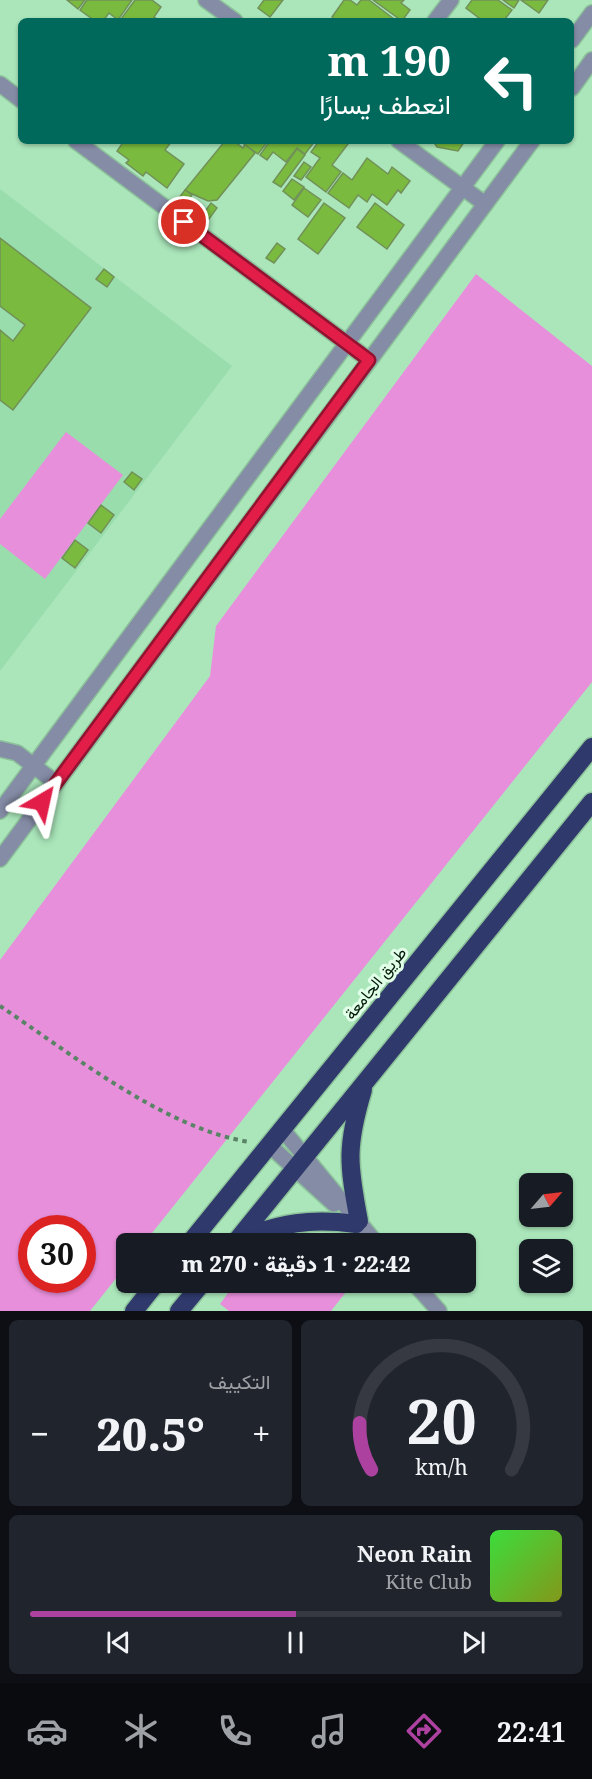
<!DOCTYPE html>
<html lang="ar">
<meta charset="utf-8">
<style>
body{margin:0;font-family:"Noto Serif",Vazirmatn,serif;background:#20242c;color:#f1f3f6;direction:rtl;height:100vh;display:flex;flex-direction:column;font-size:22px;white-space:nowrap}
*{box-sizing:border-box;margin:0}
p{font-size:20px;color:#9ea1a6}
.icon{flex:none;width:33px;height:33px;fill:none;stroke:currentColor;stroke-width:2;stroke-linecap:round;stroke-linejoin:round}
.map{position:relative;height:1311px;overflow:hidden;direction:ltr}
.details{display:flex;flex-direction:column;gap:9px;padding:9px;background:#0d0f14;flex:1}
.details>*{flex:none}
.banner{position:absolute;left:18px;top:18px;width:556px;height:126px;border-radius:9px;box-shadow:0 2px 4px #0004;direction:rtl;background:#00695c;color:#fff;overflow:hidden}
.needle{width:39px;rotate:62deg}
.tools{position:absolute;left:519px;top:1173px;display:grid;gap:12px}
.tools a{display:grid;place-items:center;width:54px;height:54px;border-radius:9px;background:#171b24;box-shadow:0 2px 4px #0004;font-size:30px}
.speed{position:absolute;left:18px;top:1215px;display:flex;gap:12px;font-size:30px;font-weight:700;text-align:center}
.speed>*{display:grid;place-content:center;width:78px;height:78px;border-radius:50%;background:#171b24;box-shadow:0 2px 4px #0004;line-height:1}
.speed .limit{border:9px solid #d22;background:#fff;color:#111}
.pin{position:absolute;display:grid;place-items:center;width:51px;height:51px;color:#fff;margin:-26px;border:3px solid #fff;border-radius:50%;box-shadow:0 2px 6px #0007}
.me{position:absolute;width:66px;margin:-33px;rotate:36deg;stroke-linejoin:round;filter:drop-shadow(0 0 4px #0008)}
.turn{display:flex;align-items:center;gap:21px;height:126px;padding:0 24px;font-size:27px}
.turn .icon{width:78px;height:78px;stroke-width:2.5}
.turn b{display:block;font-size:42px;line-height:51px}
.big{font-size:45px;font-weight:800;line-height:1.1}
.details .card{flex:1;display:flex;flex-direction:column;justify-content:center;gap:9px;min-width:0;padding:0 21px;border-radius:9px;background:#20242c}
.details .dial{align-items:center;gap:0}
.dial svg{height:156px;overflow:visible;fill:none;stroke:#363941;stroke-width:7;stroke-linecap:round;text-anchor:middle}
.dial text{fill:#f1f3f6;stroke:none}
.song{display:flex;align-items:center;gap:18px}
.cover{width:72px;height:72px;border-radius:9px;background:linear-gradient(135deg,hsl(120 70% 55%),hsl(70 70% 35%))}
.played{height:6px;border-radius:3px;background:linear-gradient(90deg,#ad41a0 50%,#363941 50%)}
.keys{display:flex;justify-content:space-around;direction:ltr}
.heat{display:flex;justify-content:space-between;align-items:center;font-size:33px;direction:ltr}
.details .tiles{flex:1;display:grid;gap:9px;grid-template-columns:1fr 1fr}
.card:last-child{grid-column:span 2}
.trip{position:absolute;left:116px;top:1233px;width:360px;height:60px;border-radius:9px;background:#171b24;box-shadow:0 2px 4px #0004;font-weight:800;line-height:60px;text-align:center;direction:rtl}
.tabs{display:flex;height:96px;justify-content:space-around;align-items:center;background:#090b0e;color:#9ea1a6}
.tabs .icon{width:42px;height:42px}
.tabs .active{color:#ad41a0}
.tabs b{font-size:27px;color:#f1f3f6}
.map>svg:first-child{display:block}
</style>
<div class="map">
<svg width="592" height="1311" viewBox="0 0 592 1311">
<rect width="100%" height="100%" fill="#aae6ba"/>
<!-- built -->
<polygon fill="#9addad" points="0,189 232,366 0,671"/>
<!-- green -->
<g fill="#e88fdb" fill-rule="evenodd">
<path d="M476,274L592,366V682L144,1243L126,1244V1266L90,1311H0V960L210,676L216,626ZM82,1228V1280H32V1228Z"/>
<polygon points="66,432 123,475 45,579 0,544 0,519"/>
<polygon points="236,1282 353,1282 353,1283 331,1311 229,1311 220,1304"/>
</g>
<!-- building -->
<g fill="#7aba3e" stroke="#719159" stroke-width="1.5">
<polygon points="67,0 85,0 78,9"/>
<polygon points="87,0 132,0 118,20 109,13 103,21 95,21 80,10"/>
<polygon points="135,0 152,0 161,7 154,17 160,21 121,19"/>
<polygon points="264,0 283,0 270,17 258,8"/>
<polygon points="344,0 350,0 357,5 361,0 369,0 394,19 392,21 336,21 332,17"/>
<polygon points="373,0 404,0 401,3 410,10 402,21"/>
<polygon points="472,0 498,0 512,10 505,19 508,21 483,21 466,8"/>
<polygon points="503,0 519,0 514,8"/>
<polygon points="521,0 548,0 539,13"/>
<polygon points="124,141 172,141 165,150 184,164 167,188 146,172 143,176 126,163 129,160 117,151"/>
<polygon points="225,141 234,141 243,148 245,144 255,153 217,200 208,201 190,193 185,190"/>
<polygon points="240,141 268,141 258,154"/>
<polygon points="270,141 315,141 305,154 297,148 286,162 273,152 267,160 260,155"/>
<polygon points="319,141 343,141 348,144 332,165 341,172 326,192 306,177 320,158 311,152"/>
<polygon points="433,141 465,141 458,151 437,147"/>
<polygon points="297,149 305,155 281,187 273,182"/>
<polygon points="367,158 388,174 392,167 410,181 401,193 398,190 387,205 372,194 367,202 358,195 349,208 328,193 343,173 352,180"/>
<polygon points="304,162 311,167 301,180 294,176"/>
<polygon points="292,179 304,187 294,200 283,191"/>
<polygon points="304,188 321,200 308,217 292,205"/>
<polygon points="185,190 192,195 185,204 178,199"/>
<polygon points="211,203 217,208 209,219 203,214"/>
<polygon points="324,203 345,218 318,254 298,239"/>
<polygon points="375,203 404,225 387,249 357,227"/>
<polygon points="0,238 91,308 13,410 0,400 0,330 13,341 25,325 0,306"/>
<polygon points="277,243 285,249 274,263 266,258"/>
<polygon points="104,269 114,277 107,287 96,279"/>
<polygon points="132,472 142,479 134,490 124,482"/>
<polygon points="101,505 114,515 101,533 88,523"/>
<polygon points="75,540 88,550 75,568 62,558"/>
</g>
<g fill="none" stroke-linecap="round" stroke-linejoin="round">
<defs>
<g id="minor">
<polyline points="206,0 235,21"/>
<polyline points="435,21 451,0"/>
<polyline points="572,40 592,13"/>
<polyline points="0,84 21,100"/>
<polyline points="572,88 592,60"/>
<polyline points="76,141 369,360"/>
<polyline points="399,141 485,204"/>
<polyline points="0,749 17,753 56,783"/>
<polyline points="0,811 497,141"/>
<polyline points="0,859 532,141"/>
<polyline points="282,1129 377,1244"/>
<polyline points="269,1145 334,1204"/>
<polyline points="413,1282 439,1311"/>
</g>
<g id="highway">
<path d="M359,1221C348,1164 346,1146 363,1090"/>
<path d="M239,1239C282,1223 310,1218 356,1224"/>
<polyline points="189,1244 592,747"/>
<polyline points="234,1244 592,802"/>
<polyline points="134,1311 157,1282"/>
<polyline points="179,1311 203,1282"/>
</g>
</defs>
<!-- minor casing -->
<use href="#minor" stroke="#8cc19a" stroke-width="18"/>
<!-- highway casing -->
<use href="#highway" stroke="#8cc19a" stroke-width="21"/>
<!-- path -->
<path stroke="#598365" stroke-width="4" stroke-dasharray="4.5 4.5" stroke-linecap="butt" d="M0,1006C70,1053 167,1130 250,1142"/>
<!-- minor -->
<use href="#minor" stroke="#858ca6" stroke-width="15"/>
<!-- highway -->
<use href="#highway" stroke="#2f396c" stroke-width="18"/>
</g>
<g fill="none" stroke-linecap="round" stroke-linejoin="round">
<defs>
<polyline id="route" points="42,802 369,360 184,222"/>
</defs>
<!-- route casing -->
<use href="#route" stroke="#92132f" stroke-width="15"/>
<!-- route -->
<use href="#route" stroke="#e11d48" stroke-width="10"/>
</g>
<g text-anchor="middle" dominant-baseline="central" stroke-width="6" stroke-linejoin="round" paint-order="stroke">
<!-- street labels -->
<g font-size="16" fill="#021809" stroke="#e1ffe8">
<text transform="translate(375 983) rotate(-51)">طريق الجامعة</text>
</g>
</g>
</svg>
<div class="tools">
<a><svg class="needle" viewBox="-14 -14 28 28"><path d="M0-13l5 13h-10z" fill="#e53935"/><path d="M0 13l5-13h-10z" fill="#9ea1a6"/></svg></a>
<a><svg class="icon" aria-label="layers" viewBox="0 0 24 24"><path d="M12 4l9 5-9 5-9-5zM3 14l9 5 9-5"/></svg></a>
</div>
<div class="speed"><div class="limit">30</div></div>
<div class="pin" style="left:184px;top:222px;background:#d93025"><svg class="icon" aria-label="arrive" viewBox="0 0 24 24"><path d="M6 21V4h12l-3 4 3 4H6"/></svg></div>
<svg class="me" style="left:42px;top:802px" viewBox="-20 -20 40 40"><path d="M0-17L14 15 0 8-14 15z" fill="#e11d48" stroke="#fff" stroke-width="4"/></svg>
<div class="trip">22:42 · 1 دقيقة · 270 m</div>
<div class="banner">
<div class="turn"><svg class="icon" aria-label="left" viewBox="0 0 24 24"><path d="M17 20v-9H6M10 6l-5 5 5 5"/></svg><div><b>190 m</b>انعطف يسارًا</div></div>
</div>
</div>
<section class="details">
<div class="tiles">
<div class="card dial"><svg viewBox="0 0 100 80">
<path d="M14 69A42 42 0 1 1 86 69"/>
<path d="M14 69A42 42 0 0 1 8 45" stroke="#ad41a0"/>
<text x="50" y="56" font-size="32" font-weight="700">20</text>
<text x="50" y="72" font-size="11">km/h</text>
</svg></div>
<div class="card"><p>التكييف</p>
<div class="heat"><a>−</a><b class="big">20.5°</b><a>+</a></div>
</div>
<div class="card">
<div class="song"><i class="cover"></i><div><b>Neon Rain</b><p>Kite Club</p></div></div>
<div class="played"></div>
<div class="keys"><svg class="icon" aria-label="previous" viewBox="0 0 24 24"><path d="M18 5L8 12l10 7zM5 5v14"/></svg><svg class="icon" aria-label="pause" viewBox="0 0 24 24"><path d="M8 5v14M16 5v14"/></svg><svg class="icon" aria-label="next" viewBox="0 0 24 24"><path d="M6 5l10 7-10 7zM19 5v14"/></svg></div>
</div>
</div>
</section>
<nav class="tabs">
<b>22:41</b>
<svg class="icon active" aria-label="directions" viewBox="0 0 24 24"><path d="M12 3l9 9-9 9-9-9zM9 14v-3h6M13 9l2 2-2 2"/></svg>
<svg class="icon" aria-label="music" viewBox="0 0 24 24"><path d="M9 18V5l10-2v13"/><circle cx="6" cy="18" r="3"/><circle cx="16" cy="16" r="3"/></svg>
<svg class="icon" aria-label="phone" viewBox="0 0 24 24"><path d="M5 4h4l2 5-3 2q2 4 5 5l2-3 5 2v4C11 20 4 13 5 4z"/></svg>
<svg class="icon" aria-label="climate" viewBox="0 0 24 24"><path d="M12 3v18M4 7l16 10M4 17L20 7"/></svg>
<svg class="icon" aria-label="car" viewBox="0 0 24 24"><path d="M5 17H2v-5l4-1 3-4h7l3 4 3 1v5h-3M9 17h6M6 11h13"/><circle cx="7" cy="17" r="2"/><circle cx="17" cy="17" r="2"/></svg>
</nav>
